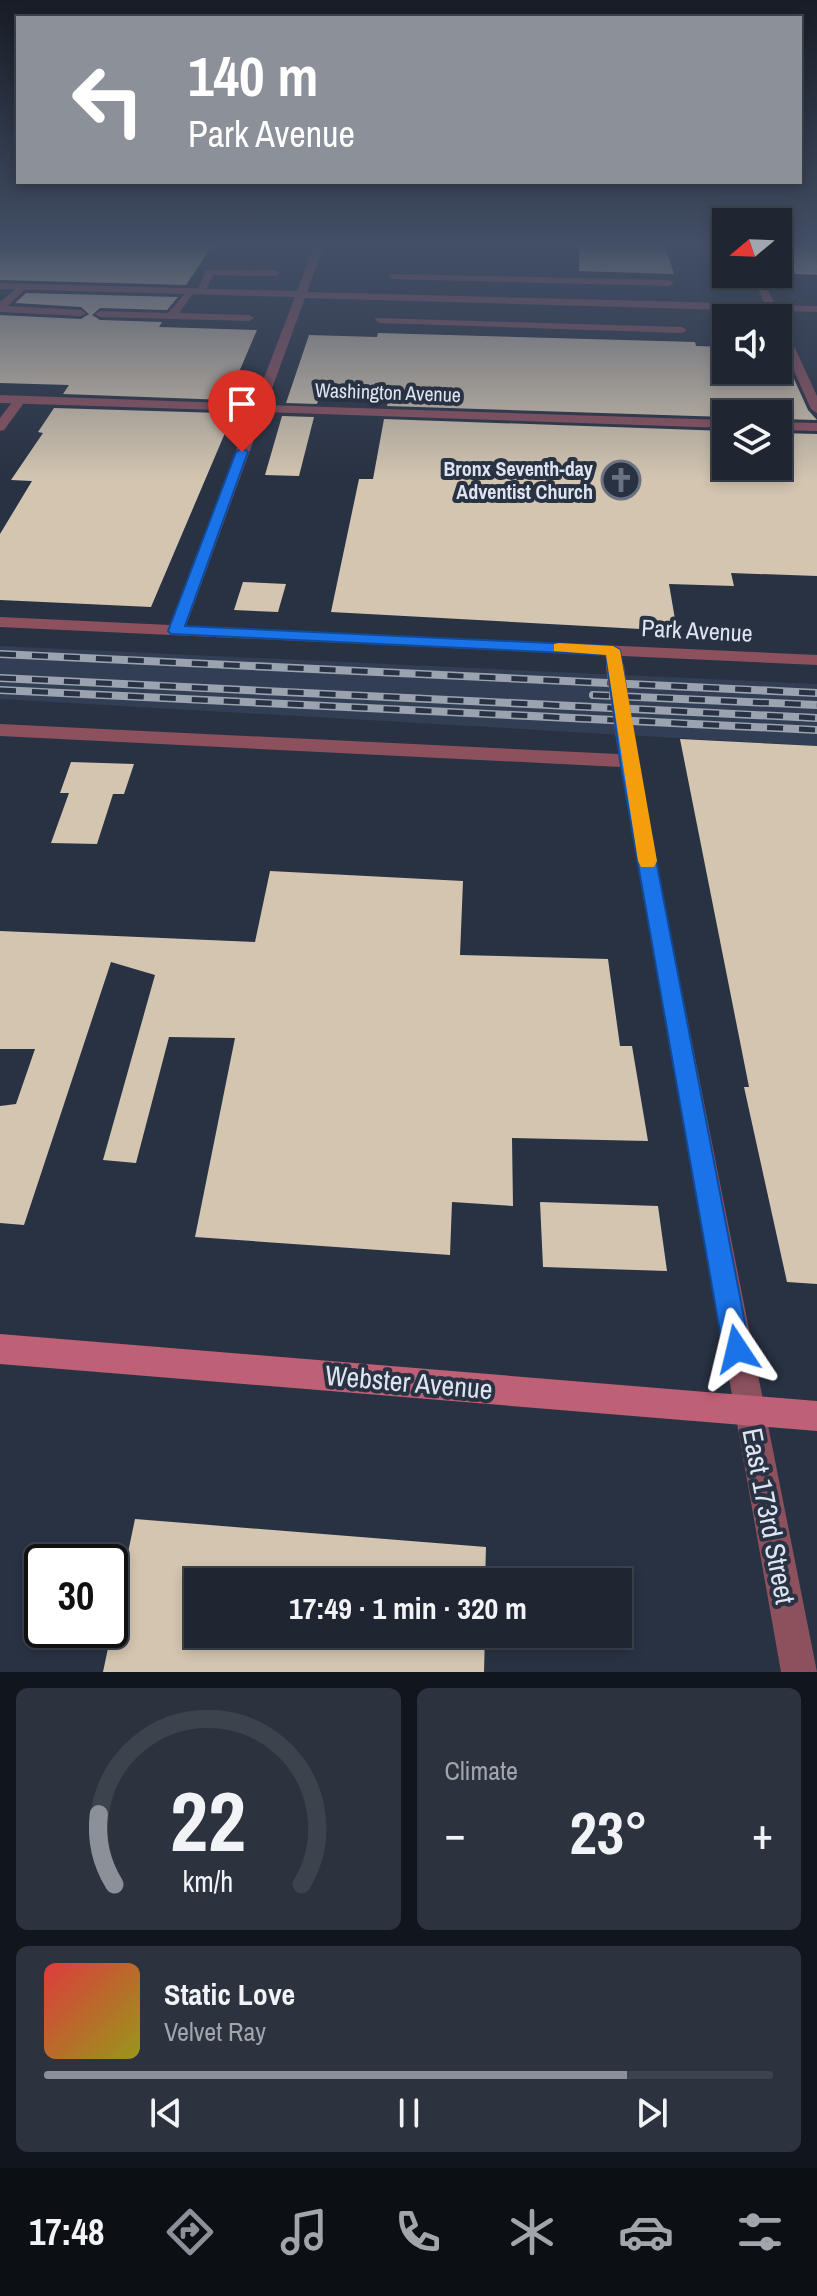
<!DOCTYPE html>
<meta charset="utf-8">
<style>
body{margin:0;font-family:"Archivo Narrow",sans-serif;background:#2c323e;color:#f1f3f6;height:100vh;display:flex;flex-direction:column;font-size:30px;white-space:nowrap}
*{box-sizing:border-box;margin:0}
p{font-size:26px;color:#a1a5ac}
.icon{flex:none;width:44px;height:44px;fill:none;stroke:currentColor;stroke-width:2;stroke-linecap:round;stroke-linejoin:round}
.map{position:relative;height:1672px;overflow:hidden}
.sheet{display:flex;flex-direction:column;gap:16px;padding:16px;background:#11151c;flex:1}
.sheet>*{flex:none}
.guide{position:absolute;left:16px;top:16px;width:786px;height:168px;border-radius:0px;box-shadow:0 4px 12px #0003,0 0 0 2px #3c434d;background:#8c9099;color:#fff;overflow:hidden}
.needle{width:52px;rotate:251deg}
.controls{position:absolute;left:712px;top:208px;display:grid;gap:16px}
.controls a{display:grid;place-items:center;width:80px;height:80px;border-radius:0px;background:#1f2632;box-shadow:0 4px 12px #0003,0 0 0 2px #3c434d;font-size:40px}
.speed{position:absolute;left:24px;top:1544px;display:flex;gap:16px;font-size:40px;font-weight:700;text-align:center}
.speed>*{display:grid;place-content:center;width:104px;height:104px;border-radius:50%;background:#1f2632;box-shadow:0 4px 12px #0003,0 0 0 2px #3c434d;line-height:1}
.speed .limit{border:4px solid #111;border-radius:12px;background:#fff;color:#111}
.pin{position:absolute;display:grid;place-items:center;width:68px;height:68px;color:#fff;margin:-82px -34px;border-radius:50% 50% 50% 0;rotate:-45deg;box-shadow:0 0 8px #0007}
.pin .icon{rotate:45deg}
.me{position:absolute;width:88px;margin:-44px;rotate:350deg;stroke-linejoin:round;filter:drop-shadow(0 0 6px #0008)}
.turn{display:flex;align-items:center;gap:28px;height:168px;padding:0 40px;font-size:36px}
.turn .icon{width:104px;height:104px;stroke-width:2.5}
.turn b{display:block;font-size:56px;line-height:68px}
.big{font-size:60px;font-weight:800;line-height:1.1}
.sheet .widget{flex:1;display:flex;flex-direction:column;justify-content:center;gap:12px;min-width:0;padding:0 28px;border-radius:12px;background:#2c323e}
.sheet .dial{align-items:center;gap:0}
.dial svg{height:208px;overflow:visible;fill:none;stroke:#3c434d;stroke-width:7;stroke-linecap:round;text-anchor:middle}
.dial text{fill:#f1f3f6;stroke:none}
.song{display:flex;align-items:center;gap:24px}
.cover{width:96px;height:96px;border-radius:12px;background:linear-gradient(135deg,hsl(0 70% 55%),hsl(60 70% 35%))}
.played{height:8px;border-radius:4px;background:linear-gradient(90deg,#8c9099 80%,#3c434d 80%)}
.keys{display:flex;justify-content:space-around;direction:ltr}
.heat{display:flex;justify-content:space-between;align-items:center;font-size:44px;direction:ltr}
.sheet .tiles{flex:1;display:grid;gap:16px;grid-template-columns:1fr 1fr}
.widget:last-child{grid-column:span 2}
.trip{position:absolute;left:184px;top:1568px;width:448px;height:80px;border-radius:0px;background:#1f2632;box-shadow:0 4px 12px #0003,0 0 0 2px #3c434d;font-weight:800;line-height:80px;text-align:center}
.menu{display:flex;height:128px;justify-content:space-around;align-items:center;background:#0c0f14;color:#a1a5ac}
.menu .icon{width:56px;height:56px}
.menu .current{color:#8c9099}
.menu b{font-size:36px;color:#f1f3f6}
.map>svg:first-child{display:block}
</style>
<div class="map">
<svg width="817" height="1672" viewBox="0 0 817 1672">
<rect width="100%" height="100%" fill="#293243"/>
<!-- built -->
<polygon fill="#323e54" points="0,646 817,684 817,746 0,699"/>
<!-- building -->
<g fill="#d3c5b0">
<polygon points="0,246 212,246 186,285 0,280"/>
<polygon points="579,246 665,246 674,274 579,271"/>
<polygon points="778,246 817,246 817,275 778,273"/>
<polygon points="26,293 178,297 167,310 100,308 92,315 100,320 162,322 159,327 257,330 227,400 63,394 69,385 0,383 0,315 81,319 89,314 81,307 15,303"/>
<polygon points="378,333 695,342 696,346 726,347 726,370 775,370 778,378 778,370 790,370 808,410 817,420 778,419 778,414 726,414 726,417 387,406 389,395 320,393 317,404 286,403 309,335 377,337"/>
<polygon points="54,408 221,413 217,422 228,426 151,607 0,600 0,534 32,481 11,480 43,433 38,432"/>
<polygon points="282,416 314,417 299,476 265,475"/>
<polygon points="384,419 726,431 726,466 778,466 778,433 817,434 817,576 731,573 734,586 669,584 677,631 331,612 359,479 373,479"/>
<polygon points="243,582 286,584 278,612 234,610"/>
<polygon points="680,739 817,746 817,1284 787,1282 744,1087 749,1087"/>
<polygon points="71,762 134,764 124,794 113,794 97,844 51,843 69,793 60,793"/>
<polygon points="270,871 463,881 460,955 608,959 620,1046 632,1046 648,1141 512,1138 513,1206 452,1202 450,1255 195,1237 235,1038 169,1037 136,1163 103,1160 155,975 111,962 24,1225 0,1223 0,1106 16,1104 35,1049 0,1049 0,931 255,942"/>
<polygon points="540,1202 658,1206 667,1271 543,1267"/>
<polygon points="135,1519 486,1547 485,1582 198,1582 198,1634 485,1634 484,1672 103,1672"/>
</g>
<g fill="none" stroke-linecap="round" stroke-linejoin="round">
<!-- lane -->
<g fill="#8d515e" fill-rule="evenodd">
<polygon points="206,270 275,270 280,273 275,276 213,275 204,294 196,294"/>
<polygon points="388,274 669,280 674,283 669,286 391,279"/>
<polygon points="22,284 27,287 8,306 81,310 86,313 81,316 0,312 0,302"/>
<polygon points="189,289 194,292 179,313 249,315 254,318 249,321 100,317 95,314 100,311 168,313"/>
<polygon points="376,318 682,327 687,330 682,333 380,323 375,320"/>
<polygon points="16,397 26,400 4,430 0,431 0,418"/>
</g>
<!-- street -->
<g fill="#8d515e" fill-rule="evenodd">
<polygon points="314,246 324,246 307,292 765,304 751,274 761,274 775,305 817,306 817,312 778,311 817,396 817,413 811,409 778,335 778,318 771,318 767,311 305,298 266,405 726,420 726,428 264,412 186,626 817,655 817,665 0,627 0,617 170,625 251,411 0,403 0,395 254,404 295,297 0,289 0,283 297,291"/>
<polygon points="778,422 817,423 817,431 778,430"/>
<polygon points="0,724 618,754 620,740 632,740 817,1672 781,1672 621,767 0,736"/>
</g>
<!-- secondary -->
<polygon fill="#be6076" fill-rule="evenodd" points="0,1334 817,1401 817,1431 0,1364"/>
<defs>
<g id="rail">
<polyline points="0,654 817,693"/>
<polyline points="0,678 817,718"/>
<polyline points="0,690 817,730"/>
<polyline points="593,695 817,705"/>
</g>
</defs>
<!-- rail casing -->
<use href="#rail" stroke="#9ca3b0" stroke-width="8"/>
<!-- rail -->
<use href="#rail" stroke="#293243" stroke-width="5" stroke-dasharray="16" stroke-linecap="butt"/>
<!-- street-bridge -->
<polyline stroke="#8d515e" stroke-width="18" points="615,667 626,745"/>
</g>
<!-- sky -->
<linearGradient id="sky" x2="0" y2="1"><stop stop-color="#171c25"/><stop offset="0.51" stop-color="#434f66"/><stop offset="1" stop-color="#434f66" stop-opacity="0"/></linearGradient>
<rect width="817" height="480" fill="url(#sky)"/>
<!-- route -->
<polygon fill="#1a73e8" stroke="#114b97" stroke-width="2" points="242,448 248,452 185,626 613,646 620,650 637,761 750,1349 746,1359 737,1363 727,1359 723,1349 620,761 606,655 171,634 168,631 236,452"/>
<!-- slow -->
<polygon fill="#f59e0b" points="559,643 613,646 620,650 657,861 654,867 641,867 638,861 606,655 554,651 554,644"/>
<!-- icons -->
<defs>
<symbol id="church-ring" viewBox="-11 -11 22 22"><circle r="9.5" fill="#293243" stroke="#6b7280" stroke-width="1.5"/><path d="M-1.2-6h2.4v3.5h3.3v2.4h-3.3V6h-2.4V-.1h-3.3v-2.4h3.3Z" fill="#6b7280"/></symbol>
</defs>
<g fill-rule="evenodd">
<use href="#church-ring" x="599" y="458" width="44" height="44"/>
</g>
<g text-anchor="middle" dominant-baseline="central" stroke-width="8" stroke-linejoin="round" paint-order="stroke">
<!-- far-street labels -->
<g font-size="20" fill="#dfe5f0" stroke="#293243">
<text transform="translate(388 392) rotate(2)">Washington Avenue</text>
</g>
<!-- far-poi labels -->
<g font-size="20" font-weight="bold" fill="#dfe5f0" stroke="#293243" text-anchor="end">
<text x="593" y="468">Bronx Seventh-day<tspan x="593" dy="23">Adventist Church</tspan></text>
</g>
<!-- street labels -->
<g font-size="24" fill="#dfe5f0" stroke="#293243">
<text transform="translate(697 630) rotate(3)">Park Avenue</text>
</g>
<!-- near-street labels -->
<g font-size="28" fill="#dfe5f0" stroke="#293243">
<text transform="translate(409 1382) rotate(5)">Webster Avenue</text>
<text transform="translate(769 1516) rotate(79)">East 173rd Street</text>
</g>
</g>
</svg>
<div class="controls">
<a><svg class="needle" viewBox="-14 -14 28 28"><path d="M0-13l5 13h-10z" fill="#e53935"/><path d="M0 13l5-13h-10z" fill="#a1a5ac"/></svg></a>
<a><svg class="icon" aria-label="sound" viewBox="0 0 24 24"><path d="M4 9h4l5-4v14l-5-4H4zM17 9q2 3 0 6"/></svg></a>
<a><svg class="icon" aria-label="layers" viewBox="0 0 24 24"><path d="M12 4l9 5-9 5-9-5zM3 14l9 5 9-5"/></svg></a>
</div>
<div class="speed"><div class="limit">30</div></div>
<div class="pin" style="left:242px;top:452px;background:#d93025"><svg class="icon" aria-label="arrive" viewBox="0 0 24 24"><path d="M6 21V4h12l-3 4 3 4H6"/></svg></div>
<svg class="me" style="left:737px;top:1349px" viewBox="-20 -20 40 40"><path d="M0-17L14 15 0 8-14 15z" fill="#1a73e8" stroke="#fff" stroke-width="4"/></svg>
<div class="trip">17:49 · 1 min · 320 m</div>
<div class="guide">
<div class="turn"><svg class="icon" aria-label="left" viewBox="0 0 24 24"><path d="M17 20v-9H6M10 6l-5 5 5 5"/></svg><div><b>140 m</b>Park Avenue</div></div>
</div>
</div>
<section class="sheet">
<div class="tiles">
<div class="widget dial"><svg viewBox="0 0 100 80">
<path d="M14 69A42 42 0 1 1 86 69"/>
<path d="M14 69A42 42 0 0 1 8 42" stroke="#8c9099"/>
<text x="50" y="56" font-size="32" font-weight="700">22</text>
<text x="50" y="72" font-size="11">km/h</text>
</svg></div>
<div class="widget"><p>Climate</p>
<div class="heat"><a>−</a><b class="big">23°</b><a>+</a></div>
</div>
<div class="widget">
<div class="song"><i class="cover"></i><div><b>Static Love</b><p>Velvet Ray</p></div></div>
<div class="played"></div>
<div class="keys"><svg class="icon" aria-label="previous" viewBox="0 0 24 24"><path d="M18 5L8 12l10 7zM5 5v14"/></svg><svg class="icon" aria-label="pause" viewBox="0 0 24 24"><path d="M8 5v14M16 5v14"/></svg><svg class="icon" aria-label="next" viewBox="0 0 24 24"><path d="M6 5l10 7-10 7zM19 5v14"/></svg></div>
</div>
</div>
</section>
<nav class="menu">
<b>17:48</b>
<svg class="icon current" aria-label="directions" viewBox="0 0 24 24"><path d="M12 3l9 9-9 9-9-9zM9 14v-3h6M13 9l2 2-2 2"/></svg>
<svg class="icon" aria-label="music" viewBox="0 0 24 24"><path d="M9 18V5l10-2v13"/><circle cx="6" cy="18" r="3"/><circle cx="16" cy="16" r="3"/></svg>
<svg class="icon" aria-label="phone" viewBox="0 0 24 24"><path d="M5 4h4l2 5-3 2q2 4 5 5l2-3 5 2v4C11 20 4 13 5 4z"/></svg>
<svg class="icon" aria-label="climate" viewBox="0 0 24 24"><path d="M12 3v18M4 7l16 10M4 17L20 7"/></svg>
<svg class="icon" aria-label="car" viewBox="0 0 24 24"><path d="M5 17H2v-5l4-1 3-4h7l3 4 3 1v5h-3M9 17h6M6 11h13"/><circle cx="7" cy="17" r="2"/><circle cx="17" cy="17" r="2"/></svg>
<svg class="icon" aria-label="filters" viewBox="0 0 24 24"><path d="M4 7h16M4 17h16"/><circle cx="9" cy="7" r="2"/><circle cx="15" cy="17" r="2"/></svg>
</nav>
